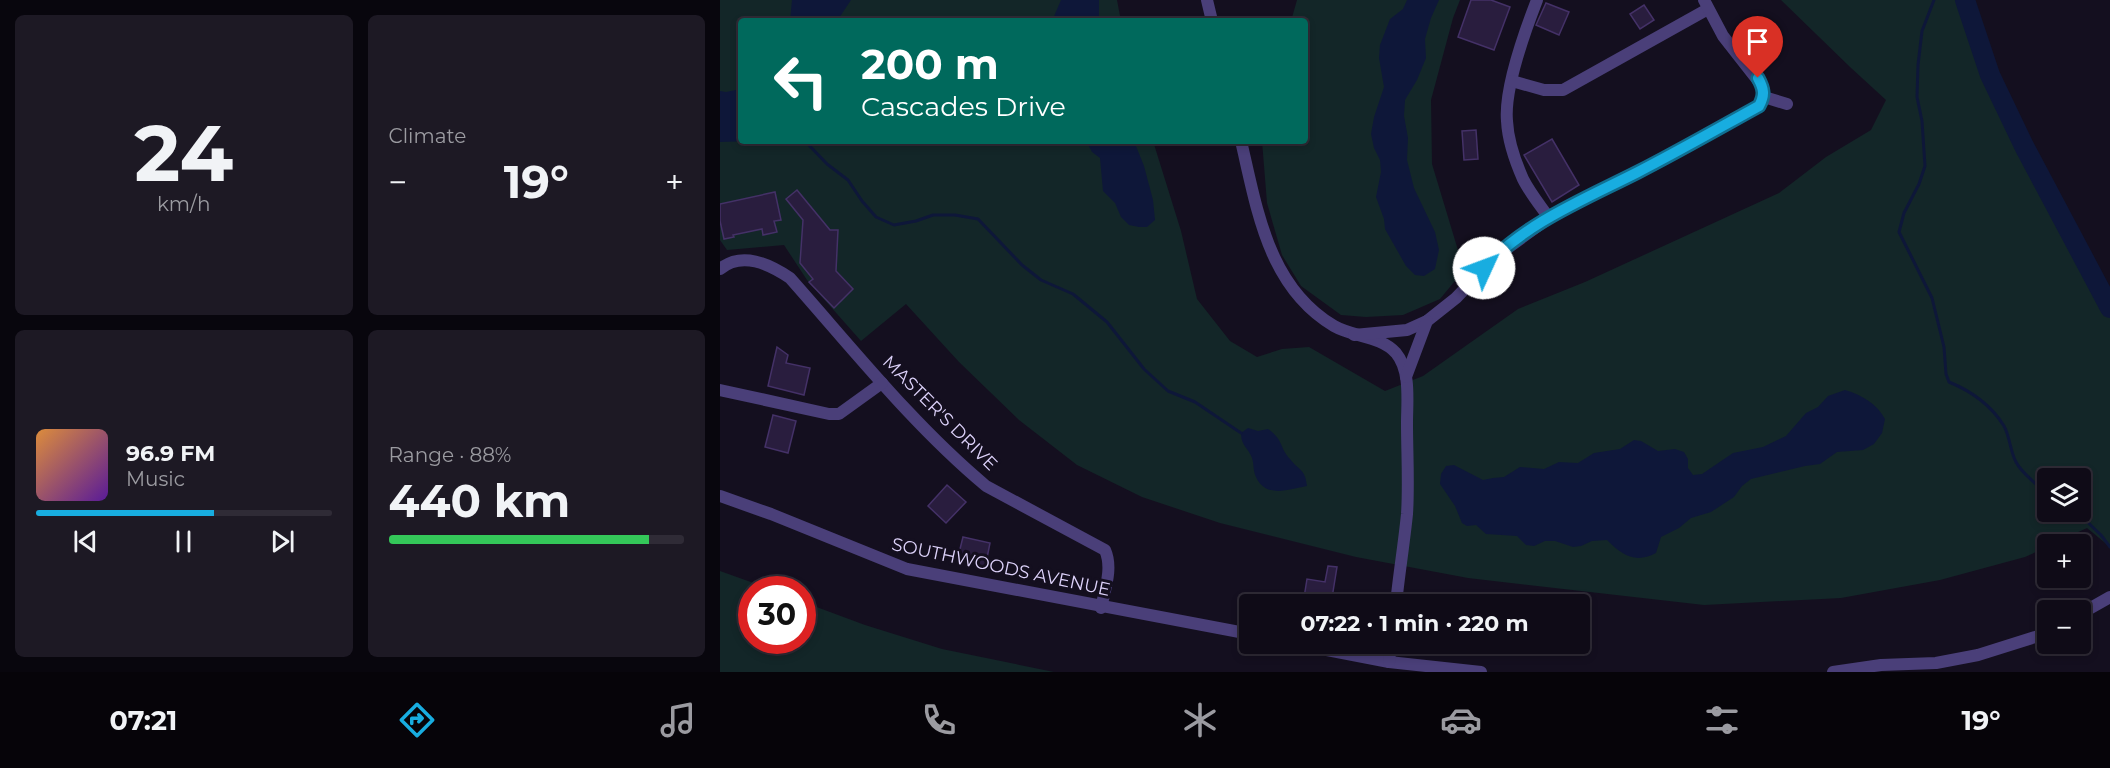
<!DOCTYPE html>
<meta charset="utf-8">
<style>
body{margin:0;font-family:Montserrat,sans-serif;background:#1d1924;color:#f1f3f6;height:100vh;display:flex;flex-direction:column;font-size:22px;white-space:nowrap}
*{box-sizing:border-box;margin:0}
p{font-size:20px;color:#9b9ba1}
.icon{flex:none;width:33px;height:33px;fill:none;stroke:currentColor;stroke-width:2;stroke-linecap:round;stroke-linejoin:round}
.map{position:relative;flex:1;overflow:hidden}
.panel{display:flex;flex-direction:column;gap:15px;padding:15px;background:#08060d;width:720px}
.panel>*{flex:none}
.banner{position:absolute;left:18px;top:18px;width:570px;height:126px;border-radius:6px;box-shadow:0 3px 9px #0003,0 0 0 2px #2f2b36;background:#00695c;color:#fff;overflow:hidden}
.fabs{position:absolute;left:1317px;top:468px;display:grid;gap:12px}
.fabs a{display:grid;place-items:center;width:54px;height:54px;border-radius:6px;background:#0f0b17;box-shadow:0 3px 9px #0003,0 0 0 2px #2f2b36;font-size:30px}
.speed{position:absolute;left:18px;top:576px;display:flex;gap:12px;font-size:30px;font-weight:700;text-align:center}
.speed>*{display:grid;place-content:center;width:78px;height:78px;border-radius:50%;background:#0f0b17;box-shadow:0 3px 9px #0003,0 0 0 2px #2f2b36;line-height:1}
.speed .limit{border:9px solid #d22;background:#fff;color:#111}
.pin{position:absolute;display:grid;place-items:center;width:51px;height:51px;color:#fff;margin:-62px -26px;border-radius:50% 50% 50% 0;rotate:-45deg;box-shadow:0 0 6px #0007}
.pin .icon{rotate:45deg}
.me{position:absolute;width:66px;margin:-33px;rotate:47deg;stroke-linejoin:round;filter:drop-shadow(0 0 4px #0008)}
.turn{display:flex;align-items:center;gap:21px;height:126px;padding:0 24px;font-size:27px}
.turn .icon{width:78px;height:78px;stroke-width:2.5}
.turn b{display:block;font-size:42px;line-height:51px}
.big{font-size:45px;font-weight:700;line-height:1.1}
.panel .card{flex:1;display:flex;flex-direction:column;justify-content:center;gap:9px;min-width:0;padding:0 21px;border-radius:9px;background:#1d1924}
.panel .dial{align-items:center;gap:0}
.dial b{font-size:78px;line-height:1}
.song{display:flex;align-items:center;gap:18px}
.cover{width:72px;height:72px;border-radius:9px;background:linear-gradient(135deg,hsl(30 70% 55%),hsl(270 70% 35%))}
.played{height:6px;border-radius:3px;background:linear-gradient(90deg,#18ade0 60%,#2f2b36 60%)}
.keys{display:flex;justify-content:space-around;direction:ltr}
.heat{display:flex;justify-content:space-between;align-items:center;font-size:33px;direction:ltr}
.charge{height:9px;border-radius:4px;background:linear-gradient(90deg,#34c759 88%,#2f2b36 0)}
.panel .tiles{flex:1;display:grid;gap:15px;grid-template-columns:repeat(2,1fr)}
.trip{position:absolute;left:519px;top:594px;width:351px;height:60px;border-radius:6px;background:#0f0b17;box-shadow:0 3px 9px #0003,0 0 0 2px #2f2b36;font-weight:700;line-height:60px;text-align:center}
.tab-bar{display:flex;height:96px;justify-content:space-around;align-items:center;background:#060409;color:#9b9ba1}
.tab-bar .icon{width:42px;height:42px}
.tab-bar .current{color:#18ade0}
.tab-bar b{font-size:27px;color:#f1f3f6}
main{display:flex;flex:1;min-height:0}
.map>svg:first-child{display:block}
</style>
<main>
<section class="panel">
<div class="tiles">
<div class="card dial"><b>24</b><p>km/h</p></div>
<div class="card"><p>Climate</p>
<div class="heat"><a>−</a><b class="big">19°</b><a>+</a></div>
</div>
<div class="card">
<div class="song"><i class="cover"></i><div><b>96.9 FM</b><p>Music</p></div></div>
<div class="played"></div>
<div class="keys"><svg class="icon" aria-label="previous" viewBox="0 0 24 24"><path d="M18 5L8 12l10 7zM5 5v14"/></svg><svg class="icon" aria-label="pause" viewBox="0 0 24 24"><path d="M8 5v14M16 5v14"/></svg><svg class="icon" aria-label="next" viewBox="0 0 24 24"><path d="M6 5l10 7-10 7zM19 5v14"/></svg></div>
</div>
<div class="card"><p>Range · 88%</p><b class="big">440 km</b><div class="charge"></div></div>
</div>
</section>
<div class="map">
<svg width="1390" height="672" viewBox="0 0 1390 672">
<rect width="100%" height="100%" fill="#140f1f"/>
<!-- green -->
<g fill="#132628" fill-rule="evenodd">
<path d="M0,0H397L401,21H21V141H433L461,231L477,299L510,341L537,357L562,349L589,347L665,391L703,376L798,309L865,282L1059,193L1106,157L1151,130L1166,100L1130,67L1061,0H1245L1270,76L1304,146L1390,308V547L1367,528L1332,544H1328L1327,547L1305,557L1220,580L1121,598L984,605L748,578L636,557L500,523L422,497L357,465L299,420L239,362L186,304L141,341L87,280L64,245L7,250L0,240ZM1328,478H1360V512H1328Z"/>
<polygon points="577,0 740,0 733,18 711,100 712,164 744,270 720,299 683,315 646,317 621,315 581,286 562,255 547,203 542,141 585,141 585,21 571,21"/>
<polygon points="0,571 50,589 32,590 32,640 82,640 83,602 145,625 222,649 334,672 0,672"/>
</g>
<!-- water -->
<g fill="#0e1739">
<polygon points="72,0 131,0 117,21 70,21"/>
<polygon points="341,0 379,0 379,21 332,21"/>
<polygon points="687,0 719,0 711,18 705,39 706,58 697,80 685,100 684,116 688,138 687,160 694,188 715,232 719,250 715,269 704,276 695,275 686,266 665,229 664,219 656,197 661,172 660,160 654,148 651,134 654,117 664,87 659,58 660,45 670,19 683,9"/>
<polygon points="21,89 21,141 33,141 0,142 0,91 6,92"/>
<polygon points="366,141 414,141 424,166 433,200 435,220 427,227 419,227 409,225 401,217 395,203 383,191 380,158 372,152"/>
<path d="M1125,390C1142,395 1157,404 1165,419L1162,433L1154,444L1143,450L1117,452L1100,464L1085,466L1031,479L1022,486L1014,497L991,512L971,518L959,528L941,537L936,553C915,564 902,555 887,540L872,541L861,546L853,547L835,541H825L814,546L806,545L797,536L766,534L756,525L747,526L742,523L735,506L720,484L721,474L726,466L734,465L763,480L773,478L784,477L800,467L824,469L839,462L858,463L874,453L900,449L914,440L921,441L938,451L955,449L964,452L968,459V468L973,475L982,474L1013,453L1043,447L1066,436L1086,413L1098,407L1108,396Z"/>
<path d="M528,428L538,431L548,429C564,440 559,447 570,459C579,471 585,468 587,486C569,489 546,499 536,477C533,471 534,464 532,458C528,447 521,446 521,433Z"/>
</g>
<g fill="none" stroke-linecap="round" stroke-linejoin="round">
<!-- stream -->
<g stroke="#0e1739" stroke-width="3">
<path d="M1214,0L1202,31L1198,65L1197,97L1202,121L1205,166L1199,184L1184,213L1179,232L1212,298L1224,347L1226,374L1229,382C1251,391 1271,405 1284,426C1290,437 1290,451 1296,462C1301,472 1311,479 1319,487L1328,485"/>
<polyline points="85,141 107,164 128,180 142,201 156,217 174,225 196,221 213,215 235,215 258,219 302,265 321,280 353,294 387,322 424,369 448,391 475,402 521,433"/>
<polyline points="1357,512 1381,535 1390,547"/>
</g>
<!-- river -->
<polyline stroke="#0e1739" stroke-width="20" points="1245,0 1270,75 1304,146 1390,308"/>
</g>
<!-- building -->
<g fill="#291d3e" stroke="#443167" stroke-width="1.5">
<polygon points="751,0 771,0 790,7 774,50 738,37"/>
<polygon points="826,3 849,12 839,35 816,25"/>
<polygon points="924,5 934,20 920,29 910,14"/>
<polygon points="756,130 758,159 744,160 742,131"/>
<polygon points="832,139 859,185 832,202 804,155"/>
<polygon points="77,190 110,230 118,230 116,271 133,289 114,308 89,282 93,279 80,263 83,220 66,199"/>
<polygon points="55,192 61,220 54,221 57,232 43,235 42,229 13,235 14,237 4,239 0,221 0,204"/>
<polygon points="57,347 68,355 66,363 90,368 84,395 48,386"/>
<polygon points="53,415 76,421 68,453 45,447"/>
<polygon points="227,485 246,502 226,523 208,506"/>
<polygon points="243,537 270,543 265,568 237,561"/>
<polygon points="608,566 617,567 611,604 583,604 587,579 605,582"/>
</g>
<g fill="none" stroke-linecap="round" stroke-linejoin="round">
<!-- minor -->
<g stroke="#4a3f79" stroke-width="12">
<polyline points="487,0 492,21"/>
<path d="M817,0C805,31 784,88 787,121C788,141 795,161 803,179C810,193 820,205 829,218"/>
<polyline points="792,81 824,90 843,90 988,9"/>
<polyline points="1044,97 1067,104"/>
<path d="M521,141C537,209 548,287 614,326C633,337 661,336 676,353C691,371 687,401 687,423C687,453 689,484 687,514C684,544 679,574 676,604"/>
<path d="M0,269C22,251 49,264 70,278C133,349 193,425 266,486L385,550C393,568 385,589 381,608"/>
<polyline points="634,335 687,330 707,321 736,298 774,258 829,218 929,166 1039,106 1044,97 1043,87 1003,36 984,0"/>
<polyline points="686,377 707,321"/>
<polyline points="0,390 109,414 119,414 162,383"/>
<polyline points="0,496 51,514 187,569 530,634"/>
<polyline points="1360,614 1390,597"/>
<polyline points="576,644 669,662 761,672"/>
<polyline points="669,662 671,644"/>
<polyline points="1113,672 1161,665 1216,663 1258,655 1328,633"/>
</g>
</g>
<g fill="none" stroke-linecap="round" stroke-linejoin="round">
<defs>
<path id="route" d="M764,268C805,223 865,199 918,172C959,151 999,128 1039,106C1045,95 1044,89 1038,78"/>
</defs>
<!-- route casing -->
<use href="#route" stroke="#107092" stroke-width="15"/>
<!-- route -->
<use href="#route" stroke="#18ade0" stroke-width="10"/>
</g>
<g text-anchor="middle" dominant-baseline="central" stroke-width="6" stroke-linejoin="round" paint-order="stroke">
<!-- street labels -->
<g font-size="18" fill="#ddd2fa" stroke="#140f1f">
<text transform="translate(220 413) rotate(45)">MASTER'S DRIVE</text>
<text transform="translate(281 567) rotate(12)">SOUTHWOODS AVENUE</text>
</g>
</g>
</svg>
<div class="fabs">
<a><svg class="icon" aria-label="layers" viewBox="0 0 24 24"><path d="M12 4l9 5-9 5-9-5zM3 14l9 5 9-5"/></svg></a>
<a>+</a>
<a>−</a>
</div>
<div class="speed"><div class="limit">30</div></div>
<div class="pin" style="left:1038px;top:78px;background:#d93025"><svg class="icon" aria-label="arrive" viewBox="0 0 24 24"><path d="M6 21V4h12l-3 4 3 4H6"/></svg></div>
<svg class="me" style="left:764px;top:268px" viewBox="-20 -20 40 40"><circle r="19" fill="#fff"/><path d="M0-13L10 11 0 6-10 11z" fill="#18ade0"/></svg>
<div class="trip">07:22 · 1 min · 220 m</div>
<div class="banner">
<div class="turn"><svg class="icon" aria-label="left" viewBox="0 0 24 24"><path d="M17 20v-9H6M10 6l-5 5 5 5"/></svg><div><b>200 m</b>Cascades Drive</div></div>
</div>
</div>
</main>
<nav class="tab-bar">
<b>07:21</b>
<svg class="icon current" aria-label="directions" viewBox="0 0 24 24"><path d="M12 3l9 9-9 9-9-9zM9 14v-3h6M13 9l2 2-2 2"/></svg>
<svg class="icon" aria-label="music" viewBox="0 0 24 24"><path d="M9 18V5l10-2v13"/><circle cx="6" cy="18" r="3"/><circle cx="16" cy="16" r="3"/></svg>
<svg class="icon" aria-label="phone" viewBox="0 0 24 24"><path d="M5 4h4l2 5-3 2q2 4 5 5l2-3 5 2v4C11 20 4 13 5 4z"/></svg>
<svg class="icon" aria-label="climate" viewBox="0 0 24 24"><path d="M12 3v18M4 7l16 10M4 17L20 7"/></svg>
<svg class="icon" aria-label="car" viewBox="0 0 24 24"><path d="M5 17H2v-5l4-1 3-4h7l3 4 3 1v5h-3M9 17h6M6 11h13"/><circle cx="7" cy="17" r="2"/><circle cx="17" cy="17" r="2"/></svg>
<svg class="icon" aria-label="filters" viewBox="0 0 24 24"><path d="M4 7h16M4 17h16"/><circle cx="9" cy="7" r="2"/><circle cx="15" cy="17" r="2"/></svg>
<b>19°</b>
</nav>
